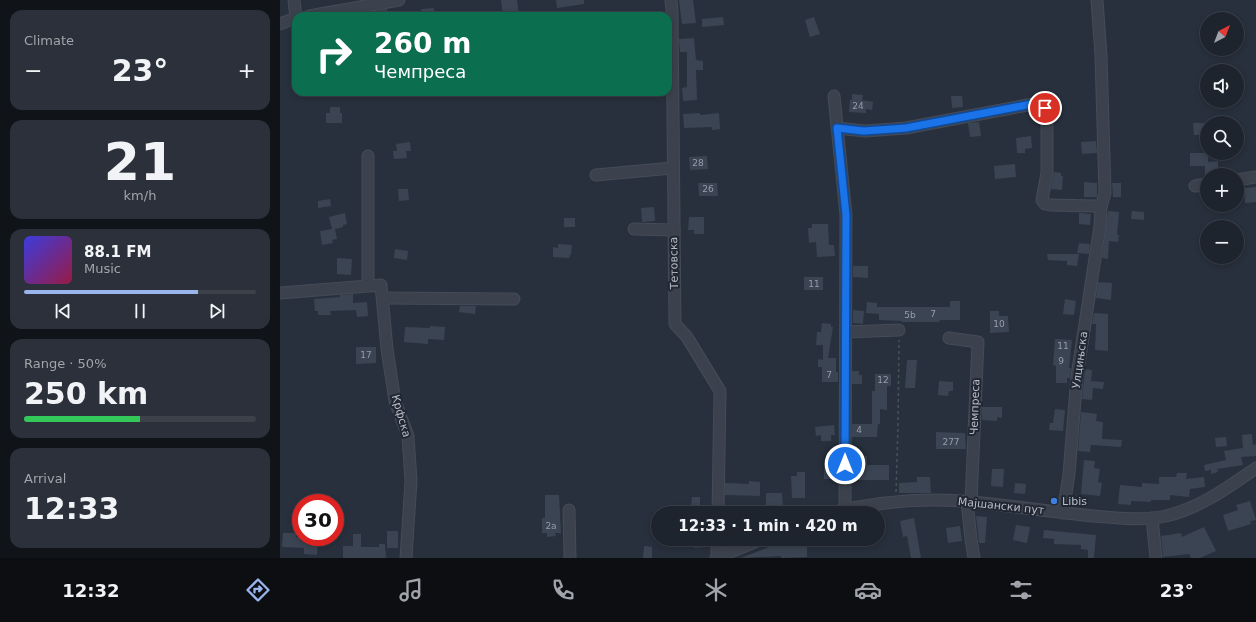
<!DOCTYPE html>
<meta charset="utf-8">
<style>
body{margin:0;font-family:"DejaVu Sans",sans-serif;background:#2b303a;color:#f1f3f6;height:100vh;display:flex;flex-direction:column;font-size:15px;white-space:nowrap}
*{box-sizing:border-box;margin:0}
p{font-size:13px;color:#a1a4aa}
.icon{flex:none;width:22px;height:22px;fill:none;stroke:currentColor;stroke-width:2;stroke-linecap:round;stroke-linejoin:round}
.map{position:relative;flex:1;overflow:hidden}
.side{display:flex;flex-direction:column;gap:10px;padding:10px;background:#101419;width:280px}
.side>*{flex:none}
.top-card{position:absolute;left:12px;top:12px;width:380px;height:84px;border-radius:12px;box-shadow:0 2px 6px #0003,0 0 0 1px #3c414a;background:#0b6e4f;color:#fff;overflow:hidden}
.needle{width:26px;rotate:42deg}
.buttons{position:absolute;left:920px;top:12px;display:grid;gap:8px}
.buttons a{display:grid;place-items:center;width:44px;height:44px;border-radius:50%;background:#1e242e;box-shadow:0 2px 6px #0003,0 0 0 1px #3c414a;font-size:20px}
.speed{position:absolute;left:12px;top:494px;display:flex;gap:8px;font-size:20px;font-weight:700;text-align:center}
.speed>*{display:grid;place-content:center;width:52px;height:52px;border-radius:50%;background:#1e242e;box-shadow:0 2px 6px #0003,0 0 0 1px #3c414a;line-height:1}
.speed .limit{border:6px solid #d22;background:#fff;color:#111}
.pin{position:absolute;display:grid;place-items:center;width:34px;height:34px;color:#fff;margin:-17px;border:2px solid #fff;border-radius:50%;box-shadow:0 1px 4px #0007}
.me{position:absolute;width:44px;margin:-22px;rotate:0deg;stroke-linejoin:round;filter:drop-shadow(0 0 3px #0008)}
.turn{display:flex;align-items:center;gap:14px;height:84px;padding:0 16px;font-size:18px}
.turn .icon{width:52px;height:52px;stroke-width:2.5}
.turn b{display:block;font-size:28px;line-height:34px}
.big{font-size:30px;font-weight:800;line-height:1.1}
.side .tile{flex:1;display:flex;flex-direction:column;justify-content:center;gap:6px;min-width:0;padding:0 14px;border-radius:12px;background:#2b303a}
.side .dial{align-items:center;gap:0}
.dial b{font-size:52px;line-height:1}
.song{display:flex;align-items:center;gap:12px}
.cover{width:48px;height:48px;border-radius:6px;background:linear-gradient(135deg,hsl(240 70% 55%),hsl(340 70% 35%))}
.played{height:4px;border-radius:2px;background:linear-gradient(90deg,#99b5ec 75%,#3c414a 75%)}
.keys{display:flex;justify-content:space-around;direction:ltr}
.heat{display:flex;justify-content:space-between;align-items:center;font-size:22px;direction:ltr}
.charge{height:6px;border-radius:3px;background:linear-gradient(90deg,#34c759 50%,#3c414a 0)}
.trip{position:absolute;left:371px;top:506px;width:234px;height:40px;border-radius:20px;background:#1e242e;box-shadow:0 2px 6px #0003,0 0 0 1px #3c414a;font-weight:800;line-height:40px;text-align:center}
.dock{display:flex;height:64px;justify-content:space-around;align-items:center;background:#0c0e12;color:#a1a4aa}
.dock .icon{width:28px;height:28px}
.dock .selected{color:#99b5ec}
.dock b{font-size:18px;color:#f1f3f6}
main{display:flex;flex:1;min-height:0}
.map>svg:first-child{display:block}
</style>
<main>
<section class="side">
<div class="tile"><p>Climate</p>
<div class="heat"><a>−</a><b class="big">23°</b><a>+</a></div>
</div>
<div class="tile dial"><b>21</b><p>km/h</p></div>
<div class="tile">
<div class="song"><i class="cover"></i><div><b>88.1 FM</b><p>Music</p></div></div>
<div class="played"></div>
<div class="keys"><svg class="icon" aria-label="previous" viewBox="0 0 24 24"><path d="M18 5L8 12l10 7zM5 5v14"/></svg><svg class="icon" aria-label="pause" viewBox="0 0 24 24"><path d="M8 5v14M16 5v14"/></svg><svg class="icon" aria-label="next" viewBox="0 0 24 24"><path d="M6 5l10 7-10 7zM19 5v14"/></svg></div>
</div>
<div class="tile"><p>Range · 50%</p><b class="big">250 km</b><div class="charge"></div></div>
<div class="tile"><p>Arrival</p><b class="big">12:33</b></div>
</section>
<div class="map">
<svg width="976" height="558" viewBox="0 0 976 558">
<rect width="100%" height="100%" fill="#28303d"/>
<!-- building -->
<g fill="#3b4453">
<polygon points="221,0 237,0 239,16 223,16"/>
<polygon points="276,0 304,0 304,4 277,8"/>
<polygon points="399,0 413,0 416,23 402,24"/>
<polygon points="154,8 154,16 141,16 141,9"/>
<polygon points="107,9 108,16 80,16 80,14"/>
<polygon points="443,17 444,25 422,27 422,19"/>
<polygon points="534,17 540,34 530,37 525,20"/>
<polygon points="414,38 416,60 423,61 423,70 416,70 417,100 403,101 402,88 407,87 407,52 400,52 399,39"/>
<polygon points="572,94 583,95 582,100 593,102 592,110 586,109 586,113 569,112 570,99 572,100"/>
<polygon points="671,96 682,96 683,107 672,108"/>
<polygon points="50,107 60,107 60,113 62,113 62,123 46,123 46,113 50,113"/>
<polygon points="420,113 420,115 439,113 440,129 432,130 432,127 404,128 403,114"/>
<polygon points="699,122 701,136 690,137 688,123"/>
<polygon points="913,123 927,123 927,135 914,135"/>
<polygon points="751,136 752,148 745,149 745,153 737,153 736,138"/>
<polygon points="816,141 817,153 802,154 801,142"/>
<polygon points="130,142 131,151 126,151 127,158 114,159 113,151 117,151 116,144"/>
<polygon points="910,153 928,153 928,162 938,161 938,175 925,175 925,166 910,166"/>
<polygon points="427,156 428,169 410,170 409,157"/>
<polygon points="735,164 736,177 715,179 714,166"/>
<polygon points="774,172 781,173 781,176 783,176 782,190 771,189"/>
<polygon points="804,182 817,183 817,197 804,197"/>
<polygon points="418,183 437,183 438,196 419,196"/>
<polygon points="832,183 841,183 841,197 833,197"/>
<polygon points="976,187 976,202 965,203 964,188"/>
<polygon points="118,189 128,189 129,200 119,201"/>
<polygon points="50,199 51,206 38,208 38,201"/>
<polygon points="374,207 375,221 362,222 361,208"/>
<polygon points="828,211 839,212 837,235 839,235 838,242 829,241 828,259 822,258"/>
<polygon points="852,211 864,212 864,220 851,219"/>
<polygon points="65,213 67,224 63,225 63,227 55,229 57,239 52,240 53,243 42,245 40,231 52,229 49,217"/>
<polygon points="799,213 811,214 810,225 799,224"/>
<polygon points="409,217 424,217 424,234 414,234 414,230 408,230"/>
<rect x="284" y="218" width="11" height="9"/>
<polygon points="532,224 548,224 549,245 554,245 555,256 537,257 536,242 529,243 528,228 532,228"/>
<polygon points="799,243 810,244 809,254 797,253"/>
<polygon points="278,244 292,245 291,255 290,255 289,258 273,257 273,247 278,248"/>
<polygon points="115,249 128,251 127,260 114,258"/>
<polygon points="767,254 799,254 797,266 787,265 787,261 768,260"/>
<polygon points="57,258 72,259 71,275 57,274"/>
<polygon points="573,266 588,266 588,278 573,277"/>
<rect x="524" y="277" width="19" height="13"/>
<polygon points="818,282 832,283 831,300 816,298"/>
<polygon points="73,294 73,303 87,302 88,316 77,317 76,310 50,311 51,315 38,315 38,311 35,311 34,299 60,297 60,295"/>
<polygon points="785,299 796,301 794,315 783,314"/>
<polygon points="670,301 680,301 680,320 660,320 659,322 622,322 622,321 599,320 599,314 586,313 587,302 597,303 597,307 670,307"/>
<polygon points="180,306 196,306 195,314 179,312"/>
<polygon points="573,310 584,311 583,324 573,323"/>
<polygon points="710,311 719,311 719,316 728,316 729,332 710,333"/>
<polygon points="814,313 828,314 828,351 815,350 816,324 812,324"/>
<polygon points="542,323 551,324 551,327 553,327 548,358 556,358 556,372 558,372 558,382 542,382 542,367 538,367 538,359 543,360 543,345 536,345 537,332 541,332"/>
<polygon points="150,326 165,327 164,340 148,339 148,344 124,342 125,327 150,328"/>
<polygon points="775,339 792,340 789,368 791,368 790,378 787,378 787,383 776,383 776,366 773,365"/>
<polygon points="76,347 96,347 96,363 76,364"/>
<polygon points="627,360 637,360 635,388 625,388"/>
<polygon points="805,369 812,370 811,381 824,382 823,389 813,388 812,400 802,399"/>
<polygon points="572,371 579,371 579,375 582,375 582,384 572,384"/>
<polygon points="595,374 611,374 611,386 607,386 607,410 600,409 600,424 598,424 597,437 572,437 572,424 592,424 592,391 595,391"/>
<polygon points="659,381 673,382 673,391 669,391 668,396 658,395"/>
<polygon points="702,407 722,407 722,418 717,417 717,421 702,420"/>
<polygon points="775,409 785,410 783,431 769,430 770,423 773,423"/>
<polygon points="801,412 817,414 816,421 823,422 822,439 842,440 841,447 811,445 810,452 798,451"/>
<polygon points="554,425 555,435 551,435 551,441 541,441 541,435 536,436 535,427"/>
<polygon points="656,432 685,433 686,449 656,449"/>
<polygon points="972,434 973,445 976,444 976,456 961,457 963,465 937,469 938,472 931,474 931,470 925,471 924,465 946,460 944,451 963,448 962,435"/>
<polygon points="946,437 947,446 936,447 935,438"/>
<polygon points="572,456 587,456 587,465 609,465 609,480 572,480"/>
<polygon points="804,460 815,461 814,468 820,469 818,482 822,483 820,496 801,494"/>
<rect x="544" y="466" width="10" height="13"/>
<polygon points="712,469 724,469 723,487 711,486"/>
<polygon points="517,472 525,472 525,498 512,498 511,476 517,476"/>
<polygon points="897,473 907,473 906,479 924,477 925,487 910,489 909,497 890,495 890,500 871,500 871,502 851,501 851,505 838,504 840,485 862,487 862,483 879,484 879,477 896,477"/>
<polygon points="637,477 650,477 651,493 619,493 619,483 637,482"/>
<polygon points="469,481 480,482 480,496 445,495 445,483 469,484"/>
<polygon points="735,483 746,484 745,494 734,493"/>
<polygon points="486,493 502,493 503,508 486,508"/>
<polygon points="265,495 279,495 281,533 275,533 276,536 267,537 267,533 262,533 262,518 265,518"/>
<polygon points="412,497 420,497 420,508 411,507"/>
<polygon points="970,501 976,520 970,521 971,524 948,531 943,515 958,510 956,505"/>
<polygon points="696,516 707,517 705,543 699,543"/>
<polygon points="634,518 641,558 631,558 627,536 623,537 620,521"/>
<polygon points="736,525 750,527 747,543 733,540"/>
<polygon points="680,526 682,541 668,543 666,528"/>
<polygon points="924,527 936,551 920,558 911,558 909,554 883,557 881,536 901,533 902,537"/>
<polygon points="764,530 816,535 814,558 808,558 808,550 801,549 801,545 774,544 774,539 763,538"/>
<rect x="107" y="531" width="11" height="17"/>
<polygon points="3,533 16,533 16,537 38,539 37,555 24,554 24,548 2,547"/>
<polygon points="73,534 81,534 81,547 99,547 99,544 105,544 106,558 63,558 63,546 73,546"/>
<polygon points="413,539 426,539 426,547 414,548"/>
<polygon points="515,542 527,543 527,557 501,558 501,556 461,558 489,547 515,546"/>
<polygon points="364,546 372,547 372,558 363,558"/>
</g>
<g fill="none" stroke-linecap="round" stroke-linejoin="round">
<defs>
<g id="minor">
<polyline points="14,0 16,18"/>
<polyline points="391,0 392,12 395,324 407,337 440,391 438,513"/>
<polyline points="817,0 821,55 825,193 821,207"/>
<polyline points="29,16 119,0"/>
<polyline points="0,24 16,18"/>
<polyline points="554,96 566,215 565,509"/>
<polyline points="557,128 585,131 626,128 753,104 759,104 765,108 767,115 767,173 762,200 765,204 770,205 814,206 821,207 820,226 797,376 789,474 783,513"/>
<polyline points="316,175 392,168"/>
<polyline points="957,180 976,177"/>
<polyline points="915,186 927,184"/>
<polyline points="354,229 394,230"/>
<polyline points="88,285 88,156"/>
<polyline points="0,293 101,285 107,349 115,401 128,436 131,481 126,558"/>
<polyline points="103,298 234,299"/>
<polyline points="566,332 619,330"/>
<polyline points="669,338 698,342 691,502"/>
<polyline points="687,502 691,539 694,558"/>
<polyline points="289,510 290,558"/>
<path d="M549,513C596,502 645,497 693,502C733,506 773,512 813,516C837,518 862,521 886,516C920,508 947,488 976,468"/>
<polyline points="872,518 876,558"/>
<polyline points="436,558 482,539"/>
<polyline points="437,558 437,539"/>
</g>
</defs>
<!-- minor casing -->
<use href="#minor" stroke="#454b57" stroke-width="13"/>
<!-- path -->
<g stroke="#435456" stroke-width="1.5" stroke-dasharray="3 3" stroke-linecap="butt">
<polyline points="616,492 618,425 619,340"/>
<polyline points="492,543 501,539"/>
</g>
<!-- minor -->
<use href="#minor" stroke="#3c424d" stroke-width="11"/>
</g>
<g fill="none" stroke-linecap="round" stroke-linejoin="round">
<defs>
<polyline id="route" points="565,464 566,215 557,128 584,131 626,128 752,104 759,104 765,108"/>
</defs>
<!-- route casing -->
<use href="#route" stroke="#114b97" stroke-width="10"/>
<!-- route -->
<use href="#route" stroke="#1a73e8" stroke-width="7"/>
</g>
<!-- markers -->
<circle fill="#3f7fe0" stroke="#212733" stroke-width="1.5" cx="774" cy="501" r="4"/>
<g text-anchor="middle" dominant-baseline="central" stroke-width="4" stroke-linejoin="round" paint-order="stroke">
<!-- number labels -->
<g font-size="9" fill="#979ea9">
<text x="578" y="106">24</text>
<text x="418" y="163">28</text>
<text x="428" y="189">26</text>
<text x="534" y="284">11</text>
<text x="653" y="314">7</text>
<text x="630" y="315">5b</text>
<text x="719" y="324">10</text>
<text x="783" y="346">11</text>
<text x="86" y="355">17</text>
<text x="781" y="361">9</text>
<text x="549" y="375">7</text>
<text x="603" y="380">12</text>
<text x="579" y="430">4</text>
<text x="671" y="442">277</text>
<text x="271" y="526">2a</text>
</g>
<!-- street labels -->
<g font-size="11" fill="#b8bec8" stroke="#212733">
<text transform="translate(394 263) rotate(-91)">Тетовска</text>
<text transform="translate(800 360) rotate(-82)">Улцињска</text>
<text transform="translate(695 407) rotate(-88)">Чемпреса</text>
<text transform="translate(121 416) rotate(74)">Крфска</text>
<text transform="translate(721 506) rotate(6)">Мајшански пут</text>
</g>
<!-- poi labels -->
<g font-size="11" fill="#b8bec8" stroke="#212733" text-anchor="start">
<text x="782" y="501">Libis</text>
</g>
</g>
</svg>
<div class="buttons">
<a><svg class="needle" viewBox="-14 -14 28 28"><path d="M0-13l5 13h-10z" fill="#e53935"/><path d="M0 13l5-13h-10z" fill="#a1a4aa"/></svg></a>
<a><svg class="icon" aria-label="sound" viewBox="0 0 24 24"><path d="M4 9h4l5-4v14l-5-4H4zM17 9q2 3 0 6"/></svg></a>
<a><svg class="icon" aria-label="search" viewBox="0 0 24 24"><circle cx="10" cy="10" r="6"/><path d="M15 15l6 6"/></svg></a>
<a>+</a>
<a>−</a>
</div>
<div class="speed"><div class="limit">30</div></div>
<div class="pin" style="left:765px;top:108px;background:#d93025"><svg class="icon" aria-label="arrive" viewBox="0 0 24 24"><path d="M6 21V4h12l-3 4 3 4H6"/></svg></div>
<svg class="me" style="left:565px;top:464px" viewBox="-20 -20 40 40"><circle r="17" fill="#1a73e8" stroke="#fff" stroke-width="3"/><path d="M0-11L8 9 0 5-8 9z" fill="#fff"/></svg>
<div class="trip">12:33 · 1 min · 420 m</div>
<div class="top-card">
<div class="turn"><svg class="icon" aria-label="right" viewBox="0 0 24 24"><path d="M7 20v-9h11M14 6l5 5-5 5"/></svg><div><b>260 m</b>Чемпреса</div></div>
</div>
</div>
</main>
<nav class="dock">
<b>12:32</b>
<svg class="icon selected" aria-label="directions" viewBox="0 0 24 24"><path d="M12 3l9 9-9 9-9-9zM9 14v-3h6M13 9l2 2-2 2"/></svg>
<svg class="icon" aria-label="music" viewBox="0 0 24 24"><path d="M9 18V5l10-2v13"/><circle cx="6" cy="18" r="3"/><circle cx="16" cy="16" r="3"/></svg>
<svg class="icon" aria-label="phone" viewBox="0 0 24 24"><path d="M5 4h4l2 5-3 2q2 4 5 5l2-3 5 2v4C11 20 4 13 5 4z"/></svg>
<svg class="icon" aria-label="climate" viewBox="0 0 24 24"><path d="M12 3v18M4 7l16 10M4 17L20 7"/></svg>
<svg class="icon" aria-label="car" viewBox="0 0 24 24"><path d="M5 17H2v-5l4-1 3-4h7l3 4 3 1v5h-3M9 17h6M6 11h13"/><circle cx="7" cy="17" r="2"/><circle cx="17" cy="17" r="2"/></svg>
<svg class="icon" aria-label="filters" viewBox="0 0 24 24"><path d="M4 7h16M4 17h16"/><circle cx="9" cy="7" r="2"/><circle cx="15" cy="17" r="2"/></svg>
<b>23°</b>
</nav>
